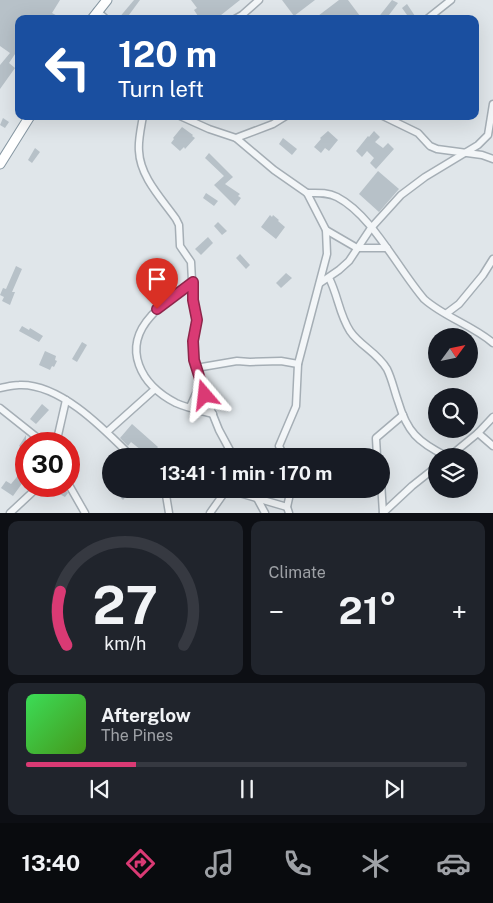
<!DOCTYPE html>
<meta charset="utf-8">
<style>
body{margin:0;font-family:"Public Sans",sans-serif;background:#20242c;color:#f1f3f6;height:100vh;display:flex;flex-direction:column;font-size:19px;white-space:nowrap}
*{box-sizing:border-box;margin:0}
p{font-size:16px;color:#9ea1a6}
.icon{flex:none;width:28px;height:28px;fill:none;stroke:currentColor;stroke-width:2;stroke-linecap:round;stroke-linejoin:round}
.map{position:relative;height:513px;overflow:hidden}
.side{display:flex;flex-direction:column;gap:8px;padding:8px;background:#0d0f14;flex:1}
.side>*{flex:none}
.banner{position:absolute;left:15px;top:15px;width:464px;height:105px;border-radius:10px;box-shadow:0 5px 20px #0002;background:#1a4fa0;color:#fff;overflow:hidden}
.needle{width:32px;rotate:57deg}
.buttons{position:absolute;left:428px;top:328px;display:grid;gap:10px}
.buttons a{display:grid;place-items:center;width:50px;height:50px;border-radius:50%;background:#171b24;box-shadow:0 5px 20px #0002;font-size:25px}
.speed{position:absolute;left:15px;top:432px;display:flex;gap:10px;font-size:25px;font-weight:700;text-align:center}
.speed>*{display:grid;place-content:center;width:65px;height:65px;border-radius:50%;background:#171b24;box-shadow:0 5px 20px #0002;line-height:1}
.speed .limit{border:8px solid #d22;background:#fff;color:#111}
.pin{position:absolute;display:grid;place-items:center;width:42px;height:42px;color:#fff;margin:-51px -21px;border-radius:50% 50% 50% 0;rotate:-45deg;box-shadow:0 0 5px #0007}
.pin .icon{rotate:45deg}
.me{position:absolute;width:55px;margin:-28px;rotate:343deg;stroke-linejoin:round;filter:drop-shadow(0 0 4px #0008)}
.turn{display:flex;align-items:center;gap:18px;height:105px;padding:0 20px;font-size:22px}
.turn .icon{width:65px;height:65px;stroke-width:2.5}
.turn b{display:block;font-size:35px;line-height:42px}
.big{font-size:38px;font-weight:700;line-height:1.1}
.side .widget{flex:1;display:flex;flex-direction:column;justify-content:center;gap:8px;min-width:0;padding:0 18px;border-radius:10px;background:#20242c}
.side .dial{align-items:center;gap:0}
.dial svg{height:130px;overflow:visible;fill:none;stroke:#363941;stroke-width:7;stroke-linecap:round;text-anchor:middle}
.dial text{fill:#f1f3f6;stroke:none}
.song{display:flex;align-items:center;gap:15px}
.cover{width:60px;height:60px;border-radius:8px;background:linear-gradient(135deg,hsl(130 70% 55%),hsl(100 70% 35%))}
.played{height:5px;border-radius:2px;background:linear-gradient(90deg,#da3a74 25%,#363941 25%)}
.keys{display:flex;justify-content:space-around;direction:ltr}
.heat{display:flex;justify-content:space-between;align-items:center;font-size:28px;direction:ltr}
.side .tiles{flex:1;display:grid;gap:8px;grid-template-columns:1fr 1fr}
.widget:last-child{grid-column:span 2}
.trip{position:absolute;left:102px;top:448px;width:288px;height:50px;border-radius:25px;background:#171b24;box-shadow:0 5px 20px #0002;font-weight:700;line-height:50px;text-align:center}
.dock{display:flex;height:80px;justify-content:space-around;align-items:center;background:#090b0e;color:#9ea1a6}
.dock .icon{width:35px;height:35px}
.dock .active{color:#da3a74}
.dock b{font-size:22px;color:#f1f3f6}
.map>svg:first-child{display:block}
</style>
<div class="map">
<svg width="493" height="513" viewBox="0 0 493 513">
<rect width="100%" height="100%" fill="#e0e6ea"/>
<!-- building -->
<g fill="#b7c1c8">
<polygon points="0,0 60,0 52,13 63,19 19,19 19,48 9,63 15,68 0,89 0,65 10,53 0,46"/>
<polygon points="134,0 140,0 126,19 118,19"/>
<polygon points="191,0 240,0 216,19 200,19 194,10 197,8"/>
<polygon points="282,0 315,0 294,16"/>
<polygon points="339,0 348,0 360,16 356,19 314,19"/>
<polygon points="392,0 398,3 386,19 377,19"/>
<polygon points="407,4 415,16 412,19 402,19 407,15 402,8"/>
<polygon points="3,118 9,122 5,128 0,125"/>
<polygon points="182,127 193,135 192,136 195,138 185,149 184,147 180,151 171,143 174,139 173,138"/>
<polygon points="328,131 338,140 329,151 325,148 321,153 314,147 321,139 320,138"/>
<polygon points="374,131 380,137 375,142 383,148 388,143 394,149 376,169 370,163 374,158 367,151 362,157 356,151 368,136 369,137"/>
<polygon points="283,138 297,149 292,155 279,144"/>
<polygon points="35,148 40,152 32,163 28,160"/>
<polygon points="209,153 233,177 225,184 240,194 238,196 241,198 235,206 214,185 224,176 205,158"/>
<polygon points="378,171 399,189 379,212 359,194"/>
<polygon points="206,193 218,201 214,206 203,198"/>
<polygon points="270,215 272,217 273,215 279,220 278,221 285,227 276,239 261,227"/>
<polygon points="218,222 227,231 222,235 214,226"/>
<polygon points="208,237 213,243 201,255 195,249"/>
<polygon points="240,254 250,265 246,269 236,258"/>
<polygon points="16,266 22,269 12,292 15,292 10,305 2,301 4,297 0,295 3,288 6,289"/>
<polygon points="286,273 292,278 281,288 276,283"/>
<polygon points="22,326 29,330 30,328 43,336 39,342 19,331"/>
<polygon points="82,342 87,345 77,362 72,359"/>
<polygon points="45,351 56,356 55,360 57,361 54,367 52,366 50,370 39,365"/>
<polygon points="42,404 49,410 36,424 30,419"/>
<polygon points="132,424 158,447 150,456 136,456 141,450 131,442 128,446 120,438"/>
<polygon points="26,435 26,451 19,446"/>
<polygon points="26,466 26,478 13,496 1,488 6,481 11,484"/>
<polygon points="57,486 66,490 68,493 65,497 54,491"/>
<polygon points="124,489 132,489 123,500 118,495"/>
</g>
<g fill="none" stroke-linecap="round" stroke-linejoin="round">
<defs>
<g id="minor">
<polyline points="97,11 106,19"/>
<polyline points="235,19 242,15 259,0"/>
<polyline points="427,19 451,0"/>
<path d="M143,116C141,128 138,140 139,151C140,177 162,199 176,219L179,225L180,246L191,262L193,300L197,320L193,341L194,360L205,395L219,430L233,456"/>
<polyline points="180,116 209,129 236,138 274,170 307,193 326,230 327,254 298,364 296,406 279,446 284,456"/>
<polyline points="383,116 418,133 430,146 437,149 482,155 493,159"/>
<polyline points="236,138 273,124 286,116"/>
<path d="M307,193C317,193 327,192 337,197C372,215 398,269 424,299C444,317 472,325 493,343"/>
<polyline points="326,230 357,248 387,248"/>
<path d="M329,278C338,295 339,314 350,331C360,346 377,352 387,369C392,379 394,390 398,401C407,432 418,442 446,456"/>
<path d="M193,282C178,292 163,302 151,316C121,349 141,385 176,403C187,408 201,411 213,414"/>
<polyline points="320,283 339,270 349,261 371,228 401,195 425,177 478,145 488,135 493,104"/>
<polyline points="447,313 459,304 483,275 493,259"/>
<polyline points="196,368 237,361 250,362 281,361 298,364"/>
<path d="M0,388C6,387 13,385 19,385C60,383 104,429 131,456"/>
<polyline points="190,407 201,382"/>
<polyline points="0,408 39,439 42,444"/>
<polyline points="107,432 155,389"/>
<polyline points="478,433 493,446"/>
<polyline points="56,444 66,400"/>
<polyline points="377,456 376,438 403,415"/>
<polyline points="450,456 478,433 493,417"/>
<polyline points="381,482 383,513"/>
<polyline points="69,485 85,513"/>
<polyline points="165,489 169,513"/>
<polyline points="226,489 287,507"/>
<polyline points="252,489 265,513"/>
<polyline points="10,513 39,486"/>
<polyline points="210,513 227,489"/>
<polyline points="289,513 287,507 291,489"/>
<polyline points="383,513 412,486 436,467"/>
</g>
<g id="highway">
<polyline points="92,19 107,0"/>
<polyline points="0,164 30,116"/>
</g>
</defs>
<!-- minor casing -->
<use href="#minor" stroke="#a5aeb5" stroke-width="9"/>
<!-- highway casing -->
<use href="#highway" stroke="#8697a2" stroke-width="11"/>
<!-- minor -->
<use href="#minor" stroke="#f3f6f8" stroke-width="6"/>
<!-- highway -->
<use href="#highway" stroke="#fff" stroke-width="9"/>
</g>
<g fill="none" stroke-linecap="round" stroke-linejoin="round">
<defs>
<polyline id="route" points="157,309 193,282 193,300 197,320 193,341 194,360 205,395"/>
</defs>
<!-- route casing -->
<use href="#route" stroke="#8e264b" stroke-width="12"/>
<!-- route -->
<use href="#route" stroke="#da3a74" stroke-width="9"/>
</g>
</svg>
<div class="buttons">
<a><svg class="needle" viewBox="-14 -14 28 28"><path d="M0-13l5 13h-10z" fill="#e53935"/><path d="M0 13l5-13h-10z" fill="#9ea1a6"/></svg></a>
<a><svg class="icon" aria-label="search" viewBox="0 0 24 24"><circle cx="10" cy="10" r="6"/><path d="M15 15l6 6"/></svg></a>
<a><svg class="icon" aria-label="layers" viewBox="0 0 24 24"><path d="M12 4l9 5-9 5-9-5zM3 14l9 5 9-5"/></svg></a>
</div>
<div class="speed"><div class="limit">30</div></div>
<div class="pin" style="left:157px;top:309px;background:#d93025"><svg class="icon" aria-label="arrive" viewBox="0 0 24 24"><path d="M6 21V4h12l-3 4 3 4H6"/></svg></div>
<svg class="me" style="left:205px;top:395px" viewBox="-20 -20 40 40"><path d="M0-17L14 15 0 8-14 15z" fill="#da3a74" stroke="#fff" stroke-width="4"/></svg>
<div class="trip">13:41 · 1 min · 170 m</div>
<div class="banner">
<div class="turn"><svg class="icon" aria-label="left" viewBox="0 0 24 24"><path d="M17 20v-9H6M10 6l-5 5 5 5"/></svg><div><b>120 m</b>Turn left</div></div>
</div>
</div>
<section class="side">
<div class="tiles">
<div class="widget dial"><svg viewBox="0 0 100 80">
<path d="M14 69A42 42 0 1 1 86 69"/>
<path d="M14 69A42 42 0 0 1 10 36" stroke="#da3a74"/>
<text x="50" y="56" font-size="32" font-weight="700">27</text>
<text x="50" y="72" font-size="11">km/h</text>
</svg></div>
<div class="widget"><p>Climate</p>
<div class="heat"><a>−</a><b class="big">21°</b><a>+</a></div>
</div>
<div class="widget">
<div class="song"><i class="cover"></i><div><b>Afterglow</b><p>The Pines</p></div></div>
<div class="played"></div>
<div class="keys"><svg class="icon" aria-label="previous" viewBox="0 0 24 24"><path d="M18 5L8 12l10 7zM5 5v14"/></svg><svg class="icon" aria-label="pause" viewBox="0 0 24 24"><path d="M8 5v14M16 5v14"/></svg><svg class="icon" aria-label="next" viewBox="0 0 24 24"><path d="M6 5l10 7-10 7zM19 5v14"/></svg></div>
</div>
</div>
</section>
<nav class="dock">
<b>13:40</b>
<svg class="icon active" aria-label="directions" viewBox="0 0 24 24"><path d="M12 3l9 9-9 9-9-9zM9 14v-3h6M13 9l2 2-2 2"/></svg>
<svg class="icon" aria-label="music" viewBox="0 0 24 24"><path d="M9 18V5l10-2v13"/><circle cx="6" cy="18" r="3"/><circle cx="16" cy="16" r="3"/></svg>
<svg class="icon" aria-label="phone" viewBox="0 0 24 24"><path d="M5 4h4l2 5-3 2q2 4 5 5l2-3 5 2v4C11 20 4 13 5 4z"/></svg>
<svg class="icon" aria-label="climate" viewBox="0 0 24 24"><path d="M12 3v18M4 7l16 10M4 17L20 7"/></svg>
<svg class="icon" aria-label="car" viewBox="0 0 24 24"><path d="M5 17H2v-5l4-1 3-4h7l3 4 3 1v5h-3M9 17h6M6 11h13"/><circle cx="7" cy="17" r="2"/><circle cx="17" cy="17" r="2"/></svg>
</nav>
